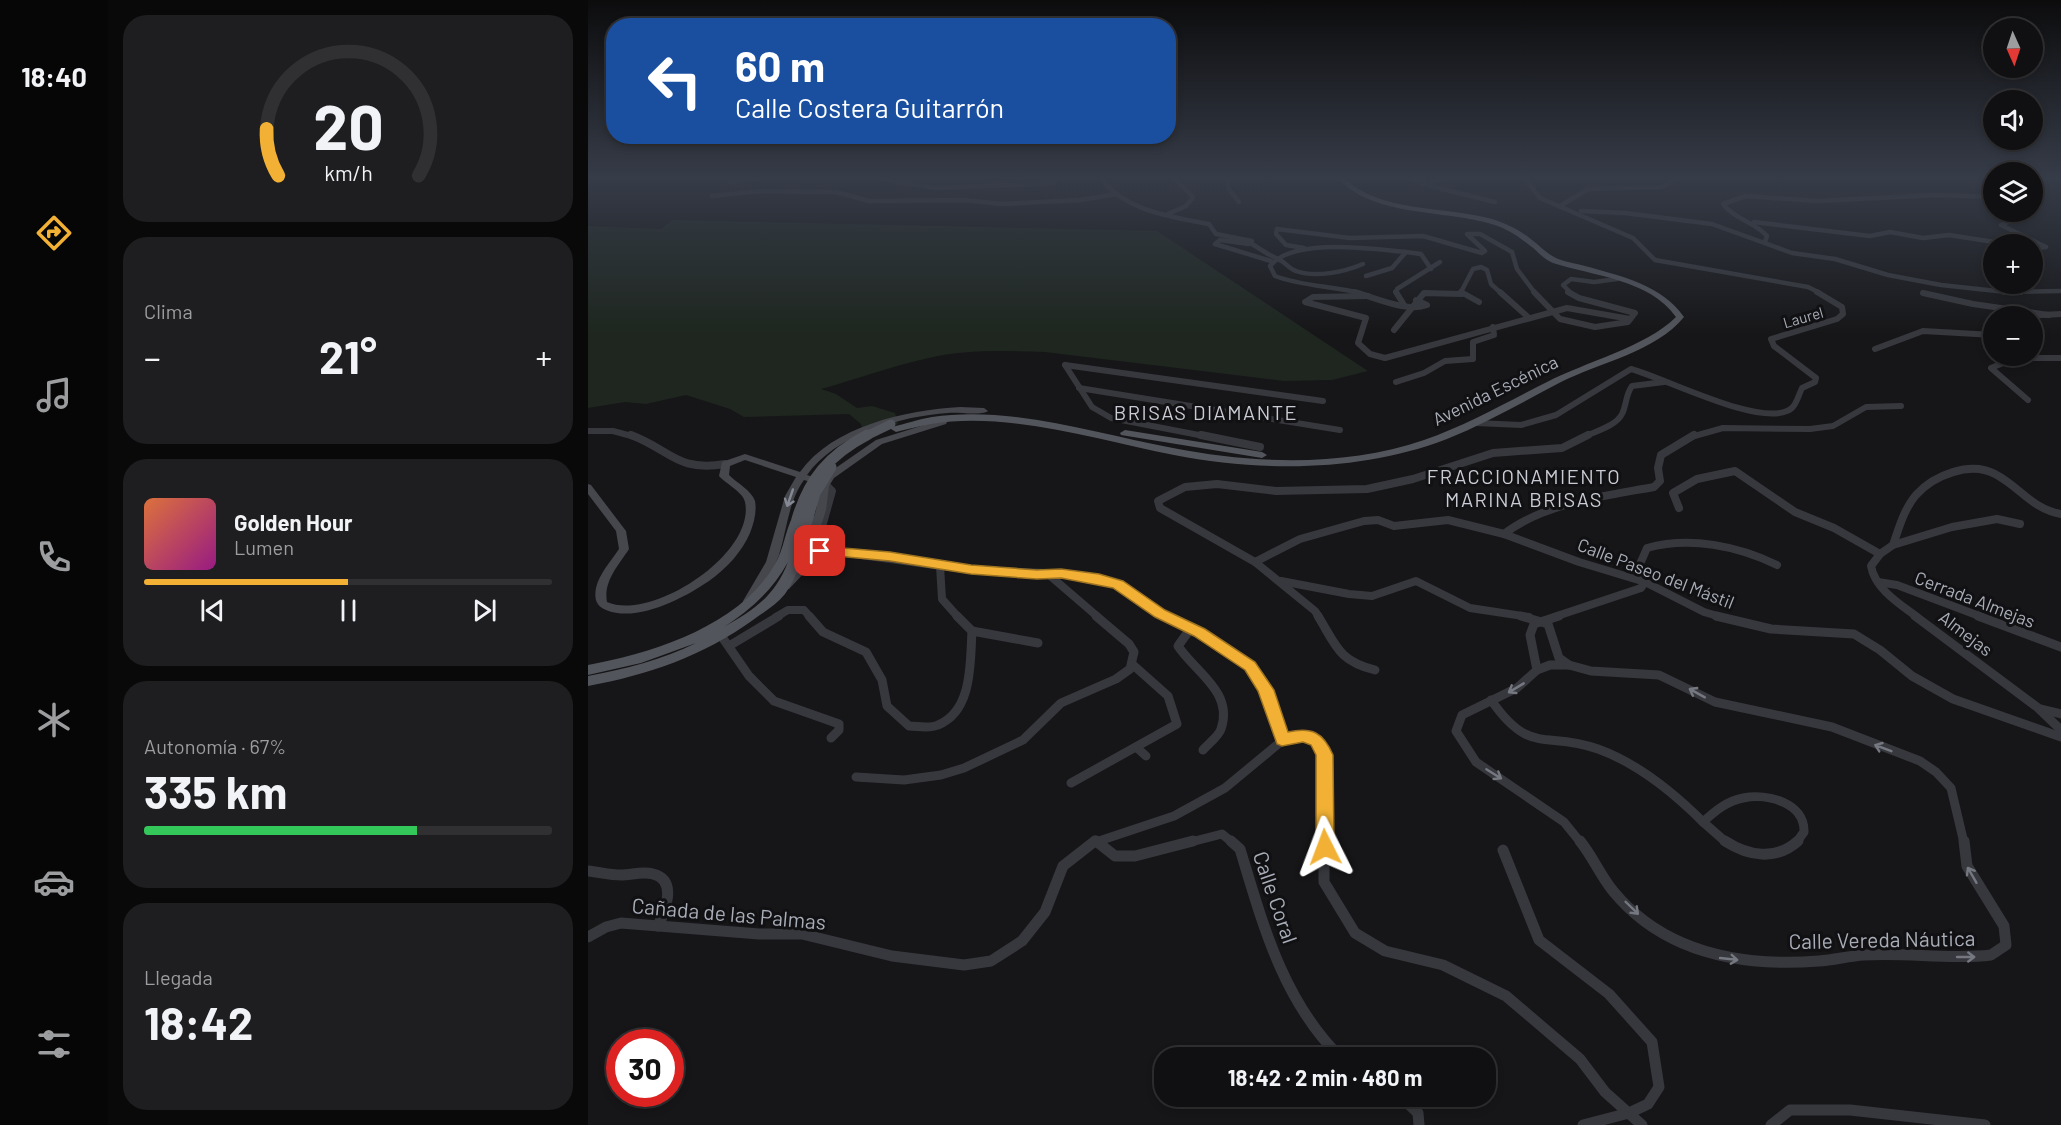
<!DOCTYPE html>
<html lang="es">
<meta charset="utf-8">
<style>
body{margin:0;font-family:Barlow,sans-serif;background:#1e1e20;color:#f1f3f6;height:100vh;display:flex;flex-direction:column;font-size:22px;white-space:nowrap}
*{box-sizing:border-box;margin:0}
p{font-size:20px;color:#9c9d9f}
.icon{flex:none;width:33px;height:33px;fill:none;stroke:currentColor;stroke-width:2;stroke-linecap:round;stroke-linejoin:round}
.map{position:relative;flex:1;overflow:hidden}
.panel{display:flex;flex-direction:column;gap:15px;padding:15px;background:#09090a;width:480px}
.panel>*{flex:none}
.guide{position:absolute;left:18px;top:18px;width:570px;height:126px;border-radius:24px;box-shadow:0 3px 9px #0003,0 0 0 2px #303032;background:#1a4fa0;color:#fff;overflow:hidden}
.needle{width:39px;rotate:177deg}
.buttons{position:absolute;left:1395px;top:18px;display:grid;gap:12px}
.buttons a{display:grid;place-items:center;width:60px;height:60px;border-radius:50%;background:#101012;box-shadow:0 3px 9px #0003,0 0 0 2px #303032;font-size:30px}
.speed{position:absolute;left:18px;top:1029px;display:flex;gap:12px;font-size:30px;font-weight:700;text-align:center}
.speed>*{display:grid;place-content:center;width:78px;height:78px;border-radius:50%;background:#101012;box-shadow:0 3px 9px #0003,0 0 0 2px #303032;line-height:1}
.speed .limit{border:9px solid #d22;background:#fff;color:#111}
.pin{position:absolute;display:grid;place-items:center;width:51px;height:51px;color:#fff;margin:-26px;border-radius:12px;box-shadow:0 3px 9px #0006}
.me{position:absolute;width:66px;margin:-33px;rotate:357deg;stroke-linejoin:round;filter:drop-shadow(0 0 4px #0008)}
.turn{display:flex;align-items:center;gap:21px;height:126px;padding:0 30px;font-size:27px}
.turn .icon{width:78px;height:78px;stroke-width:2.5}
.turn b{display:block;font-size:42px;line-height:51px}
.big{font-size:45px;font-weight:700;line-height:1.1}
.panel .tile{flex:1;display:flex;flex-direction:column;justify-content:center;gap:9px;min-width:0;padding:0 21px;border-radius:24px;background:#1e1e20}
.panel .dial{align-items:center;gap:0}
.dial svg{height:156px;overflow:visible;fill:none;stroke:#303032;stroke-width:7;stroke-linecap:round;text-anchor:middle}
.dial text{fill:#f1f3f6;stroke:none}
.song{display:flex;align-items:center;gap:18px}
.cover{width:72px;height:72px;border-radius:9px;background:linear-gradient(135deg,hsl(20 70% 55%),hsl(310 70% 35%))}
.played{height:6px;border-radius:3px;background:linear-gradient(90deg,#f2b134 50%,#303032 50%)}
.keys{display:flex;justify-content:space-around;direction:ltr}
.heat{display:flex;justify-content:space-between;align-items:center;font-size:33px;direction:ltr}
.charge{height:9px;border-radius:4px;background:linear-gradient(90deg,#34c759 67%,#303032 0)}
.trip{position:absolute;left:566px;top:1047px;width:342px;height:60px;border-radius:24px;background:#101012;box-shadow:0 3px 9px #0003,0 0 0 2px #303032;font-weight:700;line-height:60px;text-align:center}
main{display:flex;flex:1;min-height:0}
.dock{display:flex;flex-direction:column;width:108px;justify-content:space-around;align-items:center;background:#060607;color:#9c9d9f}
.dock .icon{width:42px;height:42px}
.dock .active{color:#f2b134}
.dock b{font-size:27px;color:#f1f3f6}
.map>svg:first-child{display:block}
</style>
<main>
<nav class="dock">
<b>18:40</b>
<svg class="icon active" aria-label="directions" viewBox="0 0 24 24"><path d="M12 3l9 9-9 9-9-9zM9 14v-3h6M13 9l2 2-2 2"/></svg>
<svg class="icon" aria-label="music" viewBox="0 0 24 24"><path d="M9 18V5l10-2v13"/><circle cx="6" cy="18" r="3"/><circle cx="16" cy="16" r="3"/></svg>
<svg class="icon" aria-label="phone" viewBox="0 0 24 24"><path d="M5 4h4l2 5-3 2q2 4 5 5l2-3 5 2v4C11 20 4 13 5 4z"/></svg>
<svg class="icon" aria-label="climate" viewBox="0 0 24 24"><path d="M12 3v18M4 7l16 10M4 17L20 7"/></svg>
<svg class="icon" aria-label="car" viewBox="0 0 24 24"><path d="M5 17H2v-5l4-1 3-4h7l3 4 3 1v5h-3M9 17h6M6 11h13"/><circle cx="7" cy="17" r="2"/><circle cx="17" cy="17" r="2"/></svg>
<svg class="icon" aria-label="filters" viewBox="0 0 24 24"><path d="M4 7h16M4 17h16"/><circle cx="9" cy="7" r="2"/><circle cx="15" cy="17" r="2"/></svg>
</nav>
<section class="panel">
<div class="tile dial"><svg viewBox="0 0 100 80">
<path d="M14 69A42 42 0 1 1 86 69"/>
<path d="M14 69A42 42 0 0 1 8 45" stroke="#f2b134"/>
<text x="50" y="56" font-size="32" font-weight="700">20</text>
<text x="50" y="72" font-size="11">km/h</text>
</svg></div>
<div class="tile"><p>Clima</p>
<div class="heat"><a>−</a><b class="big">21°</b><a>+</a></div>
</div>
<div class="tile">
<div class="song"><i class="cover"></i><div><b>Golden Hour</b><p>Lumen</p></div></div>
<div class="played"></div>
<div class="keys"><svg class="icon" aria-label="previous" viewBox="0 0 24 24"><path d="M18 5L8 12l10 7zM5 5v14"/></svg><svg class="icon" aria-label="pause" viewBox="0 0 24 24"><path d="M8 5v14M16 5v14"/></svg><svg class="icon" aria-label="next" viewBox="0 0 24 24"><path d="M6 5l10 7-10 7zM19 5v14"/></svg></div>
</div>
<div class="tile"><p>Autonomía · 67%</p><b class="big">335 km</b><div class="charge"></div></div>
<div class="tile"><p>Llegada</p><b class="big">18:42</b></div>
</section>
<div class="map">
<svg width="1473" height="1125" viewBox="0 0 1473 1125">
<rect width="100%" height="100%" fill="#161618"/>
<!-- green -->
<path fill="#1e261f" d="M84,220L569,231L780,371L744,380L696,381L457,352C419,351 378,349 341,358C304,366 269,379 233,389L248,394L269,408L284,406L307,413L310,424L276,434L273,424L261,414L156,417L142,409L98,395L58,404L37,402L0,408V226L73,229Z"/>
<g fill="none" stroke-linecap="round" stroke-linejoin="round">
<!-- street-far4 -->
<g stroke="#37383d" stroke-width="4.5">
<polyline points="290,178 346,188 452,184 466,182 470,178"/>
<path d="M513,178C536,211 585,217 621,224L628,234L664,241L661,244L632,240L627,244L683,261"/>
<polyline points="640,178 640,188 651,202"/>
<polyline points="822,178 836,184 862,178"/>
<polyline points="831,178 842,186 907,202"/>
<polyline points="936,178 952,198 1045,238 1067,260 1220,287 1232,293"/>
<polyline points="142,182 173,178 266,178"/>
<polyline points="1444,182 1459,178"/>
<polyline points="124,196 172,191 248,192 281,201 376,200 414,204 492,200 529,194"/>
<polyline points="972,206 1000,189 1074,187 1091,178"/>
<polyline points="993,211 1037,213 1124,224 1204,253 1247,259 1300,275 1353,285 1418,292 1473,291"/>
<polyline points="580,214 598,206 605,197 586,178"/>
<polyline points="1425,220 1413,225 1458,247 1444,249"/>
<polyline points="1166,222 1282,236 1302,232 1335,238 1361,235 1419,244"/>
<path d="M1177,242L1179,236C1167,222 1146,219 1135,204L1158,196L1229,201L1348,195L1406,197"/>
<polyline points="664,244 680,254"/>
<polyline points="716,248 698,245 688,234 689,229 762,238 835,236 894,253 897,251 879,234 892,234 924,252 929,269 947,293"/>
<polyline points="818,252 833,254 843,269"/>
<path d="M692,260C698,263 701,269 708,271C728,278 756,272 775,264"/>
<path d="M772,293C744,286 713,286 687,276L682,266C705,237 784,249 818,252L804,268L778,276"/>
<polyline points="808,293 809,289 852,262"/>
<polyline points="836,293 845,293"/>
<polyline points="875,293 873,292 885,269 893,267 899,270 903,284 913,293"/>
<polyline points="983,293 975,285 983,279 1006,282 1029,279"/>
</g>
<!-- street-far3 -->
<g stroke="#37383d" stroke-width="6">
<path d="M766,292C786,297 819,313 839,305L828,300"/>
<polyline points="808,292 816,305"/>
<polyline points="873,292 891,302"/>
<polyline points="912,292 941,318"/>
<polyline points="946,292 972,319 1007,327 1040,322 1047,313 991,298 980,292"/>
<polyline points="1416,292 1433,292"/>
<polyline points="1335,293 1385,304 1461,315"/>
<polyline points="780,296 725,297 717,302 778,318 770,343 782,354 797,358 979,308 1042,319"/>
<polyline points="1436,316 1473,314"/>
<polyline points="806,330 836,293 874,294"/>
<polyline points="1287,349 1335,331 1406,335"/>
<polyline points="477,365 735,401"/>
<polyline points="477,365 504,407 523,418 621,437"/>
<polyline points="808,382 836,373 857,361 885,359 885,342 906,335 905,327"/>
<polyline points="491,388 752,430"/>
<polyline points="1440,400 1403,368 1427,358 1473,358"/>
<path d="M888,423L933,425L968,415L1043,369C1079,379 1167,425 1199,411C1208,408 1210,396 1214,388L1227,382L1228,378L1186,346L1183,339L1249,319L1255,314L1254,307L1229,292"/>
<polyline points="0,431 25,431 47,437"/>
<path d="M996,437C1008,431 1028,426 1034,414C1039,404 1037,396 1044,386L1076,382"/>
<polyline points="1103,437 1135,428 1222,429 1245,426 1278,407 1313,406"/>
</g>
<!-- street-far2 -->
<g stroke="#37383d" stroke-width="8">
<path d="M43,435C83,450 88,472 137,464"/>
<polyline points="613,435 672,447"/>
<polyline points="237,484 244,491 230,541 231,545 242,549"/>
<polyline points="1091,508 1085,493 1109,479 1147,471 1207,512 1246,528 1292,554"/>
<path d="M916,534C956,503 1017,496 1066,487L1072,481L1070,468L1073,455L1106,435"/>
<path d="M1305,545C1311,528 1316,509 1328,495C1346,475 1382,461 1407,474C1432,487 1444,509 1473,514"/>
<polyline points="221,548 383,570 484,574 530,585 580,617"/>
<polyline points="667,562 712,539 776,521 790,520 806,526 860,520 916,534 991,562 1057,582 1116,612 1133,617"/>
<polyline points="352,566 354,599 370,617"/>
<polyline points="214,570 248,553"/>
<polyline points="460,574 510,617"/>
<polyline points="693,581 761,594 784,596 828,581 882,608 941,617"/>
<polyline points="1290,582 1309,585 1394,617"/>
<polyline points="188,617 200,610 216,610 222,617"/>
<polyline points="731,617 727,611 667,562 572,508 570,501 597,487 629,484 688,491 779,489 825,479 905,453 974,448 1000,435"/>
<path d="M966,617L1053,588L1057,582L1052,564L1059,548C1102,536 1150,546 1189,565"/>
<path d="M1329,617C1312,604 1287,589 1283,566L1292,554L1305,545L1364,527L1409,519L1432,524"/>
</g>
<!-- street-far1 -->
<g stroke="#37383d" stroke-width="9">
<path d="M221,616L235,632L278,652L294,680L299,706L321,726C330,726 341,729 350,725C385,711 382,662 384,631L369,616"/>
<path d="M577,616C612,635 661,652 679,692C685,707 690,724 695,740"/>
<path d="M730,616C748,645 750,661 787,670"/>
<polyline points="933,616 960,624 971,658 981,665"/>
<polyline points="1128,616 1183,629 1266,634 1292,650 1324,676 1365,699 1473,737"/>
<polyline points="1327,616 1449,707 1473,730"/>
<polyline points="1390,616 1473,647"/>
<path d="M603,628L590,646C607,672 646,692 633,729C631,736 620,744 615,750"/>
<polyline points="384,631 450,643"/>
<polyline points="134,637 161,676 186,701 251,724 251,730 243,738"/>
<polyline points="141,646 191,616"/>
<polyline points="949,670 942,635 946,624 971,616"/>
<path d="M903,700C943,757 957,730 1010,749C1049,763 1086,793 1115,822"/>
<polyline points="1453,709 1473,714"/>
<polyline points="548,747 558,756"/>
<polyline points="268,777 316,780 353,775 376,768 435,740 473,703 528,679 542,669 546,652 541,644 508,616"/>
<polyline points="483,783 589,724 580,696 544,664"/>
<polyline points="1115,822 1139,843"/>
<path d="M1115,822C1127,811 1139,801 1155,798C1180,793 1217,803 1216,832L1208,843"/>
<polyline points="507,841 510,843"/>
<polyline points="505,843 586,816 637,788 695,740 715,736 729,741 736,755 736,843"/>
<polyline points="599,843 634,834 645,843"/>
<polyline points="993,843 976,822 888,762 868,731 874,715 929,688 949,670 962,665 981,665 1003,671 1071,675 1127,702 1244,727 1332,761 1348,772 1363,788 1376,843"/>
</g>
<!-- street -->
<g stroke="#37383d" stroke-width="11">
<polyline points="508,841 527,856 547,856 605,841"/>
<path d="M643,841L652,849C675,925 695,1001 753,1058"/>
<polyline points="736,841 736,882 767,933 797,951 855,965 918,996 992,1059 1017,1092 1054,1125"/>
<path d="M992,841C1005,857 1012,875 1025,891C1076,953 1154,967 1231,961C1246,960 1261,956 1276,955C1318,952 1361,960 1403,955L1418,945L1416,926L1379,866L1376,841"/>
<path d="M1137,841C1160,856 1188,861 1210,841"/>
<polyline points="915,850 951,940 1021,994 1064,1042 1071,1087 1060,1104 1041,1113 995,1125"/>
<path d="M0,871C11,872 22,875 33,875C43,875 55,871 65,874C90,880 77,911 70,926"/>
<polyline points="0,937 18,927 33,923 171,934 214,934 304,956 376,965 403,961 434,941 457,912 475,866 507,841"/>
<polyline points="812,1096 830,1113 831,1125"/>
<polyline points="1183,1125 1202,1110 1262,1110 1397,1125"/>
</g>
<!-- secondary -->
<path fill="#45474d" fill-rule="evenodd" d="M372,407L396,408L400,411C393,416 370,412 360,413C313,416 247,435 219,475L235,480L239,474L288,440L352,420L355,419L359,422L358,424L294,444L246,478L241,486L238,510L219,570L201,589L197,590L192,586L209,569L228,510L232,485L216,480C200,502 199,530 191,555C185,573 174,588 164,604H156L155,601L178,562L197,496L208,477L157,460L142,466L141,475C149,483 163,490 167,501C169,511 166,523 162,533C154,552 138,569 121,581C96,598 49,623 18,610C8,606 6,599 8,588C11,574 23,561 31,549L28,531L0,494V484L3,485L38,531L41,549C31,565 15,581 19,602C63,622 168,554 157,502C155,492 138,484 131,476L134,462L157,454L212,472C245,426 318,410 372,407Z"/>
<!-- primary -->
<g fill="#53555c" fill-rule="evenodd">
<path d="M750,178H756C792,213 858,206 904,219C919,224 932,230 944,240C951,245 958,253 966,257C975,262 987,263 997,266C1033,276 1074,285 1096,317C1069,351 1011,363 973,382C935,402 898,423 859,439C773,472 675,472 586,455C511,440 419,411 343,424C331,426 320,429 308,432L303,429L304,427C317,424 331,419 344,417C422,405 509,434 585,448C667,464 757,467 836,440C879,425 919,402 959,382C997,362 1058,347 1088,317C1061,279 1005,276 965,263C957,260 950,252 944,247C930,236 917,227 900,223C854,210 783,216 750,178Z"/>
<polygon points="537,430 674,452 679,455 674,458 533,435 532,433"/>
<path d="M220,513L226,517C218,543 213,572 197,594C188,605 176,612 165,620C115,656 60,675 0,686V676C37,669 74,660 108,643L53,663L0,675V665C65,653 152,626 187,564C196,549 197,531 205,516L209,515L214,518L216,515ZM200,562C187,596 166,610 136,627C162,610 185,590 200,562Z"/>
</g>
<!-- street-bridge -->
<polyline stroke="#37383d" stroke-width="4.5" points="680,254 692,260"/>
<!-- primary-bridge-far1 -->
<polyline stroke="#53555c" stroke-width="9" points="276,437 303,424"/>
<!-- primary-bridge -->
<g stroke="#53555c" stroke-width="11">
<polyline points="220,517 227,493 243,467"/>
<path d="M209,519C221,479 241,455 279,435"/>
</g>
</g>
<!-- one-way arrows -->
<defs><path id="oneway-shaft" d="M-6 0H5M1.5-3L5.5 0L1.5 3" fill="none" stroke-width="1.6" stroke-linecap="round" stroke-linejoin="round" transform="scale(1.5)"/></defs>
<use stroke="#858993" href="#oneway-shaft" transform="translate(202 498) rotate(109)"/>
<g stroke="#757881">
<use href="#oneway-shaft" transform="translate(928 688) rotate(149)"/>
<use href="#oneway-shaft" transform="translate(1109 693) rotate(-151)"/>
<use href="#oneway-shaft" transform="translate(1295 748) rotate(-159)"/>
<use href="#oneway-shaft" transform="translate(906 774) rotate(32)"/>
<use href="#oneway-shaft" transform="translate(1384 875) rotate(-120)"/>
<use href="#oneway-shaft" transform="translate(1044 908) rotate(44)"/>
<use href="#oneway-shaft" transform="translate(1378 957)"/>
<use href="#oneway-shaft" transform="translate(1141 959) rotate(6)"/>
</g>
<!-- sky -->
<linearGradient id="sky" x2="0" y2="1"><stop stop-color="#0c0c0d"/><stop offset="0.53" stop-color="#363c48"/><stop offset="1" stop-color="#363c48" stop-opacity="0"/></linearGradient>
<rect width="1473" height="335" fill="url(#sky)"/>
<!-- route -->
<path fill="#f2b134" stroke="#9d7322" stroke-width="1.5" d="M232,546L302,552L383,565L449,570L473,569L511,574L535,581L577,610L617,629L667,662L686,690L700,732C724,727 735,732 745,755L746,847L743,852L737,855L730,852L728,847V755L723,745L715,742L694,746L689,744L670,691L657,670L606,636L567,617L525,588L473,578L449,579L383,574L302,561L227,554L225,551Z"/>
<g text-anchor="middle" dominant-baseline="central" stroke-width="6" stroke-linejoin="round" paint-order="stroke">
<!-- far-street labels -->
<g font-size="15" fill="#a8adb8" stroke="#111113">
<text transform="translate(1215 317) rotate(-16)">Laurel</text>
</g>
<!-- street labels -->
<g font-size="18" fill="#a8adb8" stroke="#111113">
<text transform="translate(907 390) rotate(-26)">Avenida Escénica</text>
<text transform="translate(1068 573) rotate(21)">Calle Paseo del Mástil</text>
<text transform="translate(1387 599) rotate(21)">Cerrada Almejas</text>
<text transform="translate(1378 633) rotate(37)">Almejas</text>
</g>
<!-- neighbourhood labels -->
<g font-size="20" letter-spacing="1.5" fill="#c9ccd4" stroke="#111113">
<text x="618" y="412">BRISAS DIAMANTE</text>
<text x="936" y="476">FRACCIONAMIENTO<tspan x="936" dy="23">MARINA BRISAS</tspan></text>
</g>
<!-- near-street labels -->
<g font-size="21" fill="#a8adb8" stroke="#111113">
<text transform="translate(688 897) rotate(71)">Calle Coral</text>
<text transform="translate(141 913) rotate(5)">Cañada de las Palmas</text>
<text transform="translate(1294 939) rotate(-1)">Calle Vereda Náutica</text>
</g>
</g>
</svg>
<div class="buttons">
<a><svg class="needle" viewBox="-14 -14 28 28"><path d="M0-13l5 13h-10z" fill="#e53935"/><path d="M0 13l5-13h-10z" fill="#9c9d9f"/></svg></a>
<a><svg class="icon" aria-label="sound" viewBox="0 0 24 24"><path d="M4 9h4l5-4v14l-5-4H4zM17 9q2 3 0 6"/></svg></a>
<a><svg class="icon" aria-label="layers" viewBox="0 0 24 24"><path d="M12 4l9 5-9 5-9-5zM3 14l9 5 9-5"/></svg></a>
<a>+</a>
<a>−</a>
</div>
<div class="speed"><div class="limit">30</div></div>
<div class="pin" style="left:232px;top:551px;background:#d93025"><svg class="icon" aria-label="arrive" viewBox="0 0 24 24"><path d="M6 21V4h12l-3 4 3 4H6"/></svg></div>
<svg class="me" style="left:737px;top:847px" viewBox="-20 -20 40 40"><path d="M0-17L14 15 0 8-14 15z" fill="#f2b134" stroke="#fff" stroke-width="4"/></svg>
<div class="trip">18:42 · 2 min · 480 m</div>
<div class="guide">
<div class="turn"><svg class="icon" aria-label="left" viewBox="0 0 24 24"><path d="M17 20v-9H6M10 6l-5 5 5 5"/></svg><div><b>60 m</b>Calle Costera Guitarrón</div></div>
</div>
</div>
</main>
